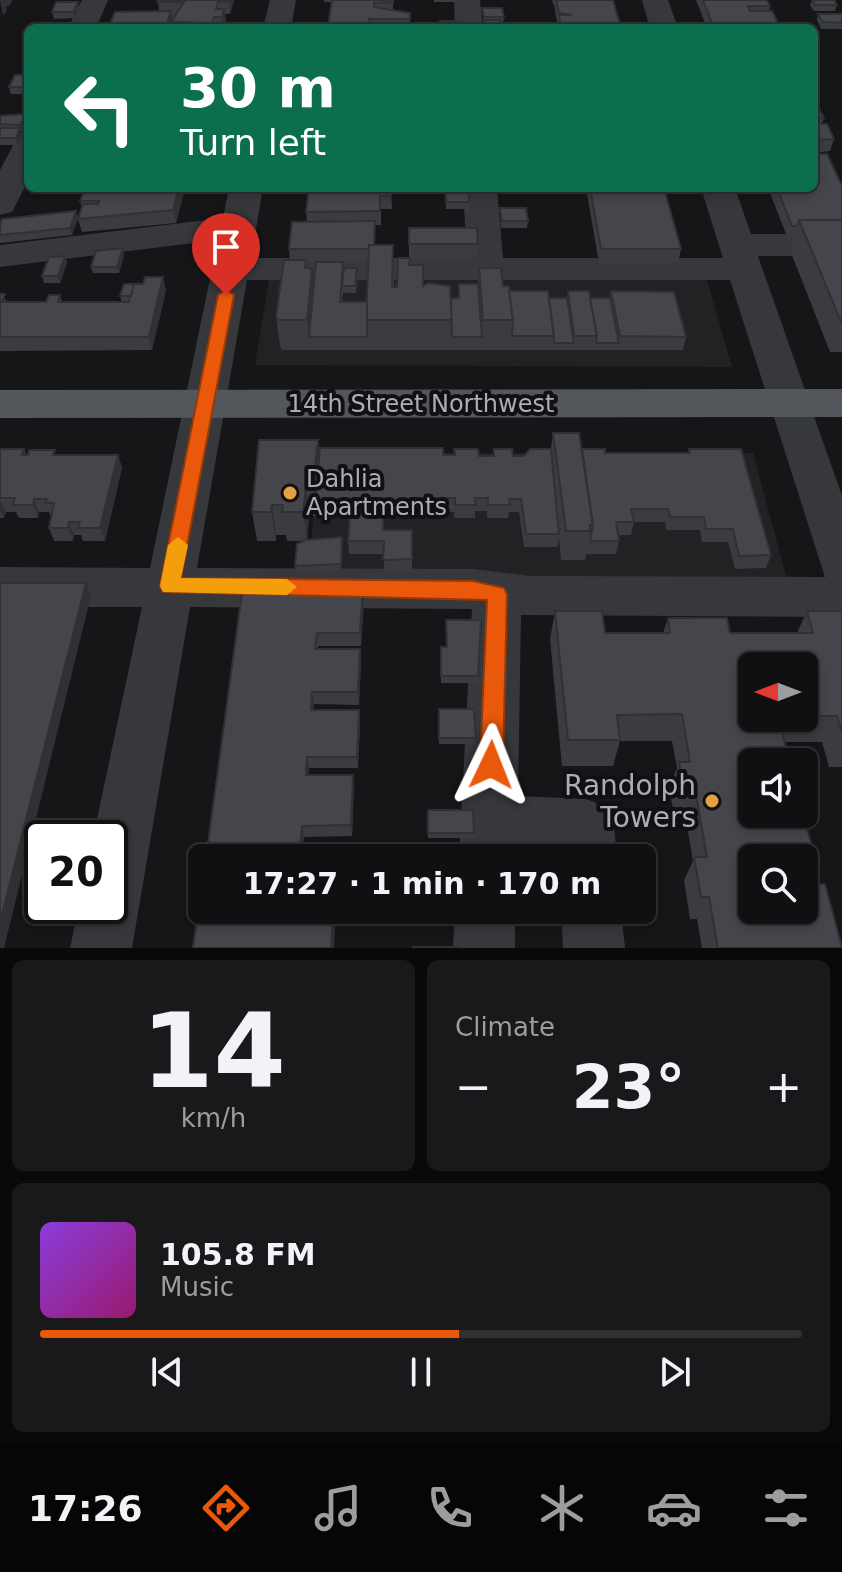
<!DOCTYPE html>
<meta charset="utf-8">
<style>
body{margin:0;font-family:"DejaVu Sans",sans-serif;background:#19191b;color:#f1f3f6;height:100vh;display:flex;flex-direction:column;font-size:30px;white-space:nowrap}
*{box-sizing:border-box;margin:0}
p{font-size:26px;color:#9c9d9f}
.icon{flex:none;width:44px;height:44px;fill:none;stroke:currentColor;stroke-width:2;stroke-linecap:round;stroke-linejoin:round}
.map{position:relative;height:948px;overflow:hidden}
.drawer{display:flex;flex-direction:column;gap:12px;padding:12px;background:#09090a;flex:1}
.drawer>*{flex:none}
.hud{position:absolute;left:24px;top:24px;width:794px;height:168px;border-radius:12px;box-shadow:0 4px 12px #0003,0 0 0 2px #303032;background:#0b6e4f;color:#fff;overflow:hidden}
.needle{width:52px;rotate:270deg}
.controls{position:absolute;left:738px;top:652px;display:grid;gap:16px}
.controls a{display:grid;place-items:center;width:80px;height:80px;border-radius:12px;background:#101012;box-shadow:0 4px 12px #0003,0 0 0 2px #303032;font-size:40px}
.speed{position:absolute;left:24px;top:820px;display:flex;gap:16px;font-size:40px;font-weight:700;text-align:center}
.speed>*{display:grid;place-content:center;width:104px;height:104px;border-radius:50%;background:#101012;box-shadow:0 4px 12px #0003,0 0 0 2px #303032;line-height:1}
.speed .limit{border:4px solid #111;border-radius:12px;background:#fff;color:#111}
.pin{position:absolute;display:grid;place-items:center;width:68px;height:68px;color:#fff;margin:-82px -34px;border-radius:50% 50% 50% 0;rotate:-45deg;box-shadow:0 0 8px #0007}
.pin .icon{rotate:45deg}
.me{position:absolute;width:88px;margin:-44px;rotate:2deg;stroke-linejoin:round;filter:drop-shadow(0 0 6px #0008)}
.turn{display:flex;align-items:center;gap:28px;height:168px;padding:0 24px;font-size:36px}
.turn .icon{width:104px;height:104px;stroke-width:2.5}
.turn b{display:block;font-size:56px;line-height:68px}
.big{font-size:60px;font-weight:800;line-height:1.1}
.drawer .card{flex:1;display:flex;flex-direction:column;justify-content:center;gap:12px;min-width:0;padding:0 28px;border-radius:12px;background:#19191b}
.drawer .dial{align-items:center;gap:0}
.dial b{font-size:104px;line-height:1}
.song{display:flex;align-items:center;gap:24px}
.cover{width:96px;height:96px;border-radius:12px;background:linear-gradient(135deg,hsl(270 70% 55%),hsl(320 70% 35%))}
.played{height:8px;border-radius:4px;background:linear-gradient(90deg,#ea580c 55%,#303032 55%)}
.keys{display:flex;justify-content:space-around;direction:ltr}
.heat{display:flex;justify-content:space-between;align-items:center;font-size:44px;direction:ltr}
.drawer .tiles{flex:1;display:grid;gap:12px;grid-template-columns:1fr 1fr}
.card:last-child{grid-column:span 2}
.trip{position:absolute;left:188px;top:844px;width:468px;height:80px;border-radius:12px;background:#101012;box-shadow:0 4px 12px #0003,0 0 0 2px #303032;font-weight:800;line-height:80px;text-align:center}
.menu{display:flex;height:128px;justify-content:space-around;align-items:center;background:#060607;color:#9c9d9f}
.menu .icon{width:56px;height:56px}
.menu .on{color:#ea580c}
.menu b{font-size:36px;color:#f1f3f6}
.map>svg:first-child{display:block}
</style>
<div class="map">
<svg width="842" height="948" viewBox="0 0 842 948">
<rect width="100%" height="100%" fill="#161618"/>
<!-- built -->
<g fill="#222225">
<polygon points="704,270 732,367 255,365 270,274"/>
<polygon points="319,453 753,453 787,579 308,578"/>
</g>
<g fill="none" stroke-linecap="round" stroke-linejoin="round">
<!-- minor -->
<g fill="#37383c" fill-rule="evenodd">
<polygon points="82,0 108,0 96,28 68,28"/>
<polygon points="270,0 296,0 291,28 263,28"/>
<polygon points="454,0 480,0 483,28 455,28"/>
<polygon points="642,0 668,0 678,28 650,28"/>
<polygon points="28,135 28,181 12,212 0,215 0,170 17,138"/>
<path d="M229,188H263L251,258H467L463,188H497L503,258H723L701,188H735L751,234H842V256H758L842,496V617L521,615L518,796L586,799L606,807L614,826L617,858H559V852L517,850V858H459L472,609L190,607L132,948H70L79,906H110V838H93L142,607H0V567L150,568L218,240L0,267V245L223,218ZM247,280H730L825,577L530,576L473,569L197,568Z"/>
<polygon points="455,910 515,910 515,948 453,948"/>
<polygon points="561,910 621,910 625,948 563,948"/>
</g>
<!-- major -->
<polygon fill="#53565b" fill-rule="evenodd" points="842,389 842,417 0,418 0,390"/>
</g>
<!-- wall -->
<g fill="#3b3c40" fill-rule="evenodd">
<polygon points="158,0 234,0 230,14 225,14 226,21 224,28 111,28 110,24 159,11"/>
<polygon points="324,0 393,0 393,10 410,13 410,28 328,28 331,2 324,2"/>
<rect x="434" y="0" width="24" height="2"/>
<polygon points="552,0 613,0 621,28 558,28 554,4 553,4"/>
<polygon points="696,0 767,0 770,6 769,11 778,23 777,27 781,28 707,28"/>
<polygon points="812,0 834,0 837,5 835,11 814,11 810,5"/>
<polygon points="79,8 75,18 54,19 52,12"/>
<polygon points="482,8 504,17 503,23 500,23 501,28 484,28"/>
<polygon points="818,14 842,14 842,29 821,29 817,20"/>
<polygon points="458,21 459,28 440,28 440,26"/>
<polygon points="28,75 28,94 11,94 9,87"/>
<polygon points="814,103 824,118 822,124 834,139 830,151 814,153"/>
<polygon points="0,116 28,120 21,132 22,134 18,145 0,145"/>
<polygon points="28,172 28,188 50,188 50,189 25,189 23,182"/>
<polygon points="842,186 842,352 830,352 790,250 793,239 788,239 768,188 814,188"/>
<polygon points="91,188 185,188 176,223 82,232 78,219 82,208 80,201 92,191"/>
<path d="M309,188H382V191H391L392,209H381V225H375V245L394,275V287H397L410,265L423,286L451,301L458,298L459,284H478L479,268L509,291L549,298H567L568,291L590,298H610L611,291L686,337L683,350H282L280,346L276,316L290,260L289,249L307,222L306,212ZM306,262H316L313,286L307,268ZM343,262H368L367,302H342L343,293H356L358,275L357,268H344Z"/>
<polygon points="405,188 426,188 426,193 406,193"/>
<polygon points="445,188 469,202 469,209 446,209"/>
<polygon points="496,188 523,188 523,194 497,194"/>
<polygon points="586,188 664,188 681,249 678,263 599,263"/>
<polygon points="500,208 528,221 527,228 501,228"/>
<polygon points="76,211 78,218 72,235 0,243 0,225"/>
<polygon points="409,228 478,244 477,258 409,258"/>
<polygon points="123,248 124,255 119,273 93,273 91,267"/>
<polygon points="65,256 67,263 60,283 44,283 42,276"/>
<polygon points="166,290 152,350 0,351 0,294 8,302 46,302 60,295 62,302 122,302 120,296"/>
<polygon points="553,433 582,449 605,453 688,453 689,449 771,555 766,568 735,569 728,542 702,542 700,530 666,530 665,522 634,522 631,535 618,535 619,541 616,554 586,554 585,560 561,560 559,539 557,547 524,547 519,512 509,512 508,518 487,518 487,511 475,511 475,518 454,518 454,512 441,512 441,518 421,518 421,512 406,512 405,518 384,518 384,530 412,530 412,572 384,573 384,554 349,554 348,541 350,512 337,512 336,518 316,518 316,516 309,516 307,540 342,537 341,571 296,573 295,566 302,541 287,541 286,535 276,535 276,541 257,541 252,512 318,440 320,456 494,456 494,449 513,456 524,456 551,449"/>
<polygon points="0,449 24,449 26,455 118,455 122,468 105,541 83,541 81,535 74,535 73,541 54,541 49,528 51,516 49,512 39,512 38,518 19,518 16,512 6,512 4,518 0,518"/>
<polygon points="243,585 363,586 364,599 361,646 318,646 318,649 360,649 361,662 359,705 314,704 313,710 359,710 360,722 358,768 309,768 308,775 354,786 352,836 304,837 303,846 206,858"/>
<path d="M555,611L605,633H663L668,618L730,633H797L807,611H842V767H829L822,742H785L752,762L813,851L804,865V858H752L806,884L842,948H702L697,919H690L684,880L693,861L685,814H674L669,788L677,768L672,741H620L613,766H562L550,639ZM804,666V718H752Z"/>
<polygon points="481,620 478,683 441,683 441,647 446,647"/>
<polygon points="439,709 476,738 475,744 439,744"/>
<polygon points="428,810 474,833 473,838 428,838"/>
</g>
<!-- shaded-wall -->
<g fill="#303134">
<polygon points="0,0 13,0 9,6 6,7 7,10 3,16"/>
<polygon points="229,0 234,0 230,14 229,2"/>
<polygon points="78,2 79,8 75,18 73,12"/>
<polygon points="224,9 226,21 224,28 222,17"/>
<polygon points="171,11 173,22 171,22 172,27 168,28 167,24"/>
<polygon points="26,114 28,120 22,132 20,125"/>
<polygon points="20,128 22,134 18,145 16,138"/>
<polygon points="179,188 185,188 176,223 173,210"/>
<polygon points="76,211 78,218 72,235 70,228"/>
<polygon points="123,248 124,255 119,273 117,267"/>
<polygon points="65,256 67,263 60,283 58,276"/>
<polygon points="312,269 315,298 309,337 307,320"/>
<polygon points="163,277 166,290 152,350 149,337"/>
<polygon points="318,440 321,470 315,505 313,486"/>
<polygon points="118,455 122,468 105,541 100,528"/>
<polygon points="306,486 309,516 307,541 303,512"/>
<polygon points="0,499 6,512 4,518 0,510"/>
<polygon points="34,499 39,512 38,518 33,505"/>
<polygon points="272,505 276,535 276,541 271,512"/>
<polygon points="69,522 74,535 73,541 68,528"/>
<polygon points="86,583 91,596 4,948 0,948 0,922"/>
<polygon points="363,586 364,599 361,646 360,633"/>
<polygon points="360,649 361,662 359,705 358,692"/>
<polygon points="312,692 314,704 312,722 311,710"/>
<polygon points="359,710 360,722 358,768 357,757"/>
<polygon points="307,757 309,768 308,786 306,775"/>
<polygon points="353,775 354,786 352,836 351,825"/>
<polygon points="302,826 304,837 302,857 300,846"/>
<polygon points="333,910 336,910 334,948 331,948"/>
</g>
<!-- building -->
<g fill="#45464b" stroke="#303134" stroke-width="2">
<polygon points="158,0 229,0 229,2 218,2 216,9 224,9 222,17 214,17 212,23 171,22 184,2 157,2"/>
<polygon points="332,0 393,0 393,2 374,3 374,7 410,13 410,19 369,19 369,24 393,24 393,28 328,28"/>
<polygon points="556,0 613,0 621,28 561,28 559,15 572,15 559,13"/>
<polygon points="703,0 767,0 770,6 748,6 750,11 772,11 778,23 756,23 758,27 781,28 714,28"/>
<polygon points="812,0 834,0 837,5 816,5"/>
<polygon points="56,2 78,2 73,12 52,12"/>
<polygon points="482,8 502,8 504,17 484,17"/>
<polygon points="171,11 167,24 110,24 115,12"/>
<polygon points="818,14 842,14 842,23 823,22"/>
<polygon points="484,20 500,20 501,28 485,28"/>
<polygon points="440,21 458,21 459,26 440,26"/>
<polygon points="223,25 222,28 169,28 170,26"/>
<polygon points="15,75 28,75 28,87 9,87"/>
<polygon points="814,103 816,103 824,118 814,118"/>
<polygon points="26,114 20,125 0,124 0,116"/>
<polygon points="814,124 827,124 834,139 814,140"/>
<polygon points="0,128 20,128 16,138 0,138"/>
<polygon points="814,154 827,154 842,186 842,220 799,220 797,226 792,226 777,188 814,188"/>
<polygon points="28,172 28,182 23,182"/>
<polygon points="122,188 179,188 173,210 78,219 83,204 98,204 99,201 80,201 84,191 122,191"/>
<polygon points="309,188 381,188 381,191 391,191 391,196 380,196 380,211 306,212"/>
<polygon points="445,188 469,188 469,202 446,202"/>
<polygon points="590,188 664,188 681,249 601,249"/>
<polygon points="500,208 526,208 528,221 502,221"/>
<polygon points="76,211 70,228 0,235 0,225 2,219"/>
<polygon points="799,220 842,220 842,322 841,322"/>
<polygon points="375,221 374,245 369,245 369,249 289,249 292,222"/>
<polygon points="409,228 477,228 478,244 409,244"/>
<polygon points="369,245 393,245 392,287 397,287 398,258 410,258 409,265 423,265 423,286 428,283 450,286 452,320 366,320"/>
<polygon points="123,248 117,267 91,267 96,251"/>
<polygon points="65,256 58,276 42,276 49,257"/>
<polygon points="284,260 306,260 305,268 312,269 307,320 278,320 276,316"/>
<polygon points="316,262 343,262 340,302 367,302 367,337 309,337"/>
<polygon points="344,268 357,268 355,286 342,286"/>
<polygon points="479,268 501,268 503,286 509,286 513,320 483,320"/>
<polygon points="145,277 163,277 149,337 0,337 0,294 5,294 2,302 46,302 49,295 60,295 58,302 129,302 134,284 143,284"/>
<polygon points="124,284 139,284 134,284 131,296 120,296"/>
<polygon points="459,284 478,284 482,337 452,337 451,298 459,298"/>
<polygon points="509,291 548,291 554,336 512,336 513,320"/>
<polygon points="568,291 589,291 597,336 574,336"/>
<polygon points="611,291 674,292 686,337 620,336"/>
<polygon points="549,298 567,298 574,343 554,343 554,336"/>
<polygon points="590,298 610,298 619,343 596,343 597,336"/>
<polygon points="553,433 579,433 593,525 590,525 590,531 566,531"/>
<polygon points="259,440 318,440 313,486 306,486 303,512 282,512 283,505 272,505 271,512 252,512"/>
<polygon points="320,448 443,448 443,455 455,455 454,449 478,449 479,456 494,456 494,449 512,449 513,456 524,456 530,449 551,449 559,534 526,534 521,499 509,499 510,505 488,505 488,498 475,498 476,505 455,505 455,498 441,498 441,505 421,505 421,498 405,499 405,505 384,505 383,530 412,530 412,559 383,560 384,541 348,541 351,499 335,499 335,505 315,505"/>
<polygon points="0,449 24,449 22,455 28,455 29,450 55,450 53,455 118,455 100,528 78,528 80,522 69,522 68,528 49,528 54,503 45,503 47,499 34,499 33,505 13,505 15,498 0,498"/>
<polygon points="582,449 605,449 605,453 690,453 689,449 741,449 771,555 739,556 733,529 706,529 704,517 670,517 668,509 631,509 634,522 616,522 619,541 590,541 593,525"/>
<polygon points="342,537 341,564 295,566 297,544 305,540"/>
<polygon points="0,583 86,583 0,922"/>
<polygon points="343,583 343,586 363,586 360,633 317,633 315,649 360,649 358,692 312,692 311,710 359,710 357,757 307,757 306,775 353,775 351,825 302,826 300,846 352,847 351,858 206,858 243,585"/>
<polygon points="555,611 602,611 605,633 670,633 668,618 727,618 730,633 813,633 807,611 842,611 842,732 837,716 804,716 804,666 752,666 752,718 778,718 790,762 752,762 752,814 790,814 791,820 805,820 813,851 798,851 800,858 752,858 752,910 804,910 804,874 806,884 825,884 842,948 718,948 709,897 701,897 694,857 707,857 695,789 684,789 679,762 690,762 682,714 617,715 620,740 568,740"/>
<polygon points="446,620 481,620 478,676 441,676 441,647 447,647"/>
<polygon points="439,709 474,709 476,738 439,738"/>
<polygon points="428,810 473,810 474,833 428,833"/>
<polygon points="426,850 468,850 469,858 426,858"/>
<polygon points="202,886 202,910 333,910 331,948 193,948"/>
<rect x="413" y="947" width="46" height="1"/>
</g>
<!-- route -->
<polygon fill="#ea580c" stroke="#983908" stroke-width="2" points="226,290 234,295 181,578 473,581 504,588 507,594 503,765 499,772 491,775 483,772 480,765 487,600 163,592 160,586 218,295"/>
<!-- slow -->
<polygon fill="#f59e0b" points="178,537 188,545 181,578 287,579 297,587 287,595 163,592 160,586 168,545"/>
<!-- markers -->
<g fill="#e7a03f" stroke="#111113" stroke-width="3">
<circle cx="290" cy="493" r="8"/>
<circle cx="712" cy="801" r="8"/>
</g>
<g text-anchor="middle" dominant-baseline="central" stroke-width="8" stroke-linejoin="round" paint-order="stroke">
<!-- street labels -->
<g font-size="24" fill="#a9aeb7" stroke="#111113">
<text x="421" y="404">14th Street Northwest</text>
</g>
<!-- poi labels -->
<g font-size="24" fill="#a9aeb7" stroke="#111113" text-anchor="start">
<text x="306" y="479">Dahlia<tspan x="306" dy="28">Apartments</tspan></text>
</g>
<!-- near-poi labels -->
<g font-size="28" fill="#a9aeb7" stroke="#111113" text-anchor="end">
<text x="696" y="785">Randolph<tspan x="696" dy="32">Towers</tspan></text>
</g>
</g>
</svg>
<div class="controls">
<a><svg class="needle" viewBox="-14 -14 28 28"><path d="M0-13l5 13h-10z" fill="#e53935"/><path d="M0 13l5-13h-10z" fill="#9c9d9f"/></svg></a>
<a><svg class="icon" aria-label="sound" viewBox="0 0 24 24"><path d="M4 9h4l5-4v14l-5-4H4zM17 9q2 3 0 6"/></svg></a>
<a><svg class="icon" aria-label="search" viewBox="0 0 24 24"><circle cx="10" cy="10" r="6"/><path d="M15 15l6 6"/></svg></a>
</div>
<div class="speed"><div class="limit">20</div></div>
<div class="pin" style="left:226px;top:295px;background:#d93025"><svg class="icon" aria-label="arrive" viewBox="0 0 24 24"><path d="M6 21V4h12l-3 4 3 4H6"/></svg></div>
<svg class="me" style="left:491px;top:765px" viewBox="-20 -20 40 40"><path d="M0-17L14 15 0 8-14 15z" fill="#ea580c" stroke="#fff" stroke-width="4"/></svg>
<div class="trip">17:27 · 1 min · 170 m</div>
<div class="hud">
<div class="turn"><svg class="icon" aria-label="left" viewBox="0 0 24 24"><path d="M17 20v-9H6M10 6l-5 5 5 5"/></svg><div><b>30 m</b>Turn left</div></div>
</div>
</div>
<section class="drawer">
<div class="tiles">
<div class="card dial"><b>14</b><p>km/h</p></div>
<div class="card"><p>Climate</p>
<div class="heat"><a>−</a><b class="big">23°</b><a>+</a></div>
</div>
<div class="card">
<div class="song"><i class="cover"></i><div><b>105.8 FM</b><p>Music</p></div></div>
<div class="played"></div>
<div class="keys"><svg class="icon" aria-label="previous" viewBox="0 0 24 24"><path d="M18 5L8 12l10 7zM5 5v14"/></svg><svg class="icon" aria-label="pause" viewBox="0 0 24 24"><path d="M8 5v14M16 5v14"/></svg><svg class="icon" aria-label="next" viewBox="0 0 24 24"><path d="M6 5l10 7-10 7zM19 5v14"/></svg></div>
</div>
</div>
</section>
<nav class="menu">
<b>17:26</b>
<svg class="icon on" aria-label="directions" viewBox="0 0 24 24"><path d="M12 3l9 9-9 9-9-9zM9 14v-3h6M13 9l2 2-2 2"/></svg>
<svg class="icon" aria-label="music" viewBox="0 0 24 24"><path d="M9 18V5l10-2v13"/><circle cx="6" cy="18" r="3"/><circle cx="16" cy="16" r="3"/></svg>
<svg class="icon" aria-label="phone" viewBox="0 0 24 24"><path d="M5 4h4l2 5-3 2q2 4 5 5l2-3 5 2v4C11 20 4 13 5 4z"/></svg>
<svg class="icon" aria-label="climate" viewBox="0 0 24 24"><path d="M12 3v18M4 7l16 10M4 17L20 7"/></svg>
<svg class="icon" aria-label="car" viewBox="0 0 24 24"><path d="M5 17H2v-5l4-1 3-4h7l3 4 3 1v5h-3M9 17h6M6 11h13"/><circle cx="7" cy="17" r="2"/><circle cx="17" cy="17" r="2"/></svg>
<svg class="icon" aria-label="filters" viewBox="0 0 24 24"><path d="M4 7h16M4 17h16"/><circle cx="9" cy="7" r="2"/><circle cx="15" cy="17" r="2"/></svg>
</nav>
